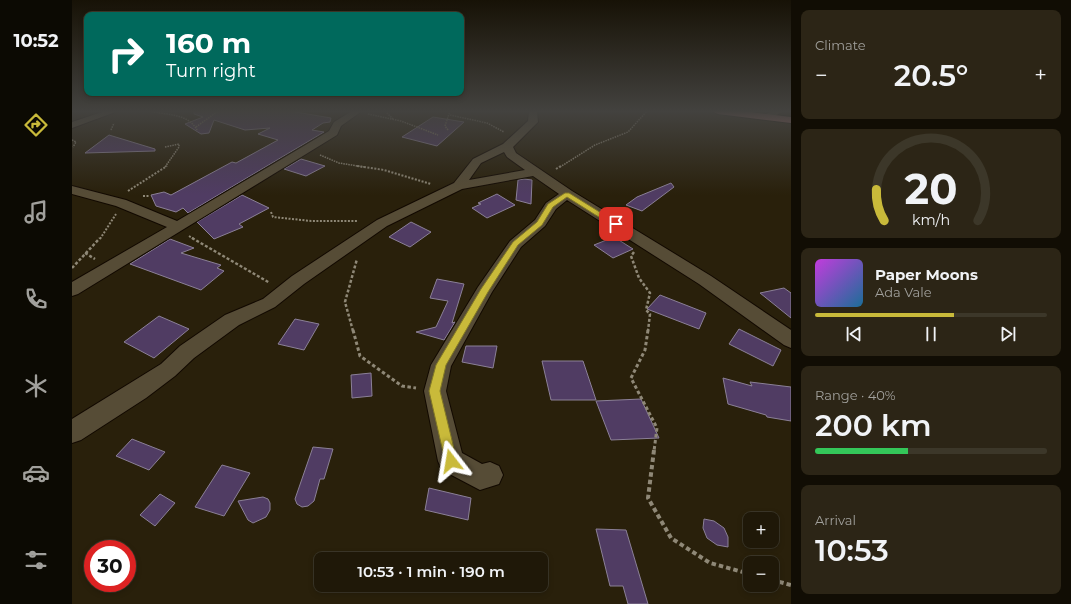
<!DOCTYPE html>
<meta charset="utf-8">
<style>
body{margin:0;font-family:Montserrat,sans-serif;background:#2c2516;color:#f1f3f6;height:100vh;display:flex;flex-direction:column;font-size:15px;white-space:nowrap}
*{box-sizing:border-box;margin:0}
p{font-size:13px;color:#a1a09c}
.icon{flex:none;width:22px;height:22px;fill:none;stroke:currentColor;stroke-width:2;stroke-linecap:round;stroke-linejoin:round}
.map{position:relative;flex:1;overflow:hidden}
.side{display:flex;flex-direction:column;gap:10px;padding:10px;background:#110d04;width:280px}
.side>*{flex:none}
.guide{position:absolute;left:12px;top:12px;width:380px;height:84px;border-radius:8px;box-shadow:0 2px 6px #0003,0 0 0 1px #3c3729;background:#00695c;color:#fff;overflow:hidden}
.tools{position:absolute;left:671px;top:512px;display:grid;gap:8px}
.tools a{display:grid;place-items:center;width:36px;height:36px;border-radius:8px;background:#1f1808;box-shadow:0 2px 6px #0003,0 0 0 1px #3c3729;font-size:20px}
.speed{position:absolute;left:12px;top:540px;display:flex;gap:8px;font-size:20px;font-weight:700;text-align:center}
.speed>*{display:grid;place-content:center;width:52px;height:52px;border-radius:50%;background:#1f1808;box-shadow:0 2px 6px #0003,0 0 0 1px #3c3729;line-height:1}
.speed .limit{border:6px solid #d22;background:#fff;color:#111}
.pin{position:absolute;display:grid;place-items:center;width:34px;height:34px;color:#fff;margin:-17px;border-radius:8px;box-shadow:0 2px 6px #0006}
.me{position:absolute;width:44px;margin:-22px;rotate:346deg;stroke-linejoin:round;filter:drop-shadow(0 0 3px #0008)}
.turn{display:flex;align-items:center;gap:14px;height:84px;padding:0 16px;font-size:18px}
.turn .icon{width:52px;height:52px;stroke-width:2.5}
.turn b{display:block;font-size:28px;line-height:34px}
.big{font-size:30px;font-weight:600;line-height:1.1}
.side .widget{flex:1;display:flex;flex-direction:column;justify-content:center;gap:6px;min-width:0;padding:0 14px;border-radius:8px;background:#2c2516}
.side .dial{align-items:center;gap:0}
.dial svg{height:104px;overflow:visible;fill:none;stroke:#3c3729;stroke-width:7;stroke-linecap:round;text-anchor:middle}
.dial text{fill:#f1f3f6;stroke:none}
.song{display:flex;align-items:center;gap:12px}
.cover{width:48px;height:48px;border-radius:6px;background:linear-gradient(135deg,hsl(290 70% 55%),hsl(200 70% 35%))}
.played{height:4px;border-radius:2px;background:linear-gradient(90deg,#c9ba3a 60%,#3c3729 60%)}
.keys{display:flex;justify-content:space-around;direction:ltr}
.heat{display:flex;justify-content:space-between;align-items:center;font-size:22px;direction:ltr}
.charge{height:6px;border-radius:3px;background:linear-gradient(90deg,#34c759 40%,#3c3729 0)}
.trip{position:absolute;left:242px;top:552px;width:234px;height:40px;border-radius:8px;background:#1f1808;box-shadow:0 2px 6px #0003,0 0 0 1px #3c3729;font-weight:600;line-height:40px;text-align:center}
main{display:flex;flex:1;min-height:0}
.tab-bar{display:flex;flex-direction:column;width:72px;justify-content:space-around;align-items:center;background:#0c0a03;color:#a1a09c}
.tab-bar .icon{width:28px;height:28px}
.tab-bar .active{color:#c9ba3a}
.tab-bar b{font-size:18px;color:#f1f3f6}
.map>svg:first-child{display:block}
</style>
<main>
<nav class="tab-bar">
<b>10:52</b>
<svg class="icon active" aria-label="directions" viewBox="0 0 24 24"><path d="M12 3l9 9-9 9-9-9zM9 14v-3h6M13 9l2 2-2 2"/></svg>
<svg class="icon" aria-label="music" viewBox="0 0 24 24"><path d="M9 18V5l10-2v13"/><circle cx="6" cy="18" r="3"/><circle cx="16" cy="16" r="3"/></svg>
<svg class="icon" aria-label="phone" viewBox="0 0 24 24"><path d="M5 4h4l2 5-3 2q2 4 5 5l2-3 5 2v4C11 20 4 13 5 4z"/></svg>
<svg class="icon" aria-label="climate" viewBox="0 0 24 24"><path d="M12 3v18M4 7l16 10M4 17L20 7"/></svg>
<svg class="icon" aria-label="car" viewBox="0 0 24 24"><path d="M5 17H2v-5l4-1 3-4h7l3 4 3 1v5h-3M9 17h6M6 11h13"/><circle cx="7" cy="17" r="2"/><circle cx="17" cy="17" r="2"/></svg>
<svg class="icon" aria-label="filters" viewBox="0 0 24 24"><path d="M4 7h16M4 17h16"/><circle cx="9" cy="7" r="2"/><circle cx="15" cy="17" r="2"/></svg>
</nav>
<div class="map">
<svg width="719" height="604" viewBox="0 0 719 604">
<rect width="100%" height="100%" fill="#29200b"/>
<!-- building -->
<g fill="#503c63" stroke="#8b8097">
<polygon points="122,111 218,111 259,118 258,122 251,123 240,130 252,132 116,213 111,208 104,212 84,206 79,195 92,192 99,195 160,162 164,163 206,140 186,134 198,128 173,130 142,120 137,133 129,134 113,124 131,117 122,114"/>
<polygon points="361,117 392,122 365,146 330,137"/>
<polygon points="37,135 83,149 83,151 13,153"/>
<polygon points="229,159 253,166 234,176 212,169"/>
<polygon points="452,179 460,180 459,204 444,200 446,180"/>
<polygon points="599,183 602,187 570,211 554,205 565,197"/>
<polygon points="425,194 443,205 415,218 400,208 409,204 406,203"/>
<polygon points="170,195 197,208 167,224 171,227 142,239 125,222"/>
<polygon points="339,222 359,232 338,247 317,237"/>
<polygon points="542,237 561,249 541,258 522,245"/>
<polygon points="98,239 122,248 109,253 149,265 145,268 152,271 129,290 58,264"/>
<polygon points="365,279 392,284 380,323 383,322 372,340 344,332 364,327 376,301 358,298"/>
<polygon points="712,288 719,293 719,318 688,293"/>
<polygon points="588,295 634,313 627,329 575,309"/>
<polygon points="87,316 117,329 82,358 52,342"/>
<polygon points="223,319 247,324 232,350 206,344"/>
<polygon points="667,329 709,350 701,366 657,344"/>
<polygon points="394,346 425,346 421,368 390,362"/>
<polygon points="470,361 511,361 524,400 479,400"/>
<polygon points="299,373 300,396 280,398 279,375"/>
<polygon points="651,378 680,386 678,382 719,387 719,421 695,417 694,415 656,404"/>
<polygon points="569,399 587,438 539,440 524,401"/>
<polygon points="60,439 93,452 77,470 44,456"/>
<polygon points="241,447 261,449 252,479 248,479 242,501 236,506 230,507 225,504 223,499"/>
<polygon points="150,465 178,473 152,516 123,507"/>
<polygon points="357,488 399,498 396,520 353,510"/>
<polygon points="88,494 103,503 83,526 68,515"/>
<polygon points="191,497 196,499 198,503 198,510 194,517 181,523 176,520 166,501"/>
<polygon points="632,519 642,521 652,528 656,537 656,547 645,545 635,538 631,528"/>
<polygon points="524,529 554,530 576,604 556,604 551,586 538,586"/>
</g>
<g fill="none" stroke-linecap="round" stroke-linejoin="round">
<defs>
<g id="minor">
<polygon points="33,111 46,111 0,128 0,122"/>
<polygon points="280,111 290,111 269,126 265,135 6,294 0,296 0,282 95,227 44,206 0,194 0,186 54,200 105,221 257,131 262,122"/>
<path d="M457,111H465L466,122L441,147L444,153L500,191L639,276L719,330V348L712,345L627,284L495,200L484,209L473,226L449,247L420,292L379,366L374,391L390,453L410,464L418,462L427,466L431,475L427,484L408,490L370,470L366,461L352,391L359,365L406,287L438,241L463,220L474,203L487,194L461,176L390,189L315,226L232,284L203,307L167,325L122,358L103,376L74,398L9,440L0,443V419L89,364L108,346L153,315L191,299L220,276L305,220L382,183L401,159L431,144L456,121ZM432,152L435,157L453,170L397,180L409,163Z"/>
<polygon points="701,111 712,111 697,119 691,119 691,115"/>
</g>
<polygon id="trunk" points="640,111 670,111 719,117 719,123 646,114"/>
</defs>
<!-- minor casing -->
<use href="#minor" stroke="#120900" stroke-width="2"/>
<!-- trunk casing -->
<use href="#trunk" stroke="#120900" stroke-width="2"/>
<!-- path-far4 -->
<g stroke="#8f8877" stroke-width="1.5" stroke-dasharray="1.5 1" stroke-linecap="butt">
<path d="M77,111C94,115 116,113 125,130"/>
<polyline points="313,111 321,119"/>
<polyline points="296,114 329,121 366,135"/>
<polyline points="378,115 415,123 432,132"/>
<polyline points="124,127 146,111"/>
<polyline points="39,130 42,123"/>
<polyline points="376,130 373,126 378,111"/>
<polyline points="0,140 4,142 1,147"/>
<polyline points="93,147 107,144 107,147 93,167"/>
<polyline points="248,155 267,163 292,167"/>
<polyline points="488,167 523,145 556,132 575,111"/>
</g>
<!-- path-far3 -->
<g stroke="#8f8877" stroke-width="2" stroke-dasharray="2 1.5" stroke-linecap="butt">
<polyline points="285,166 312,170 359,184"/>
<polyline points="484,169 489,166"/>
<polyline points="56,191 95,166"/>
<polyline points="71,196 78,196"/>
<polyline points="199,212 201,217 239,221 286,221"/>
<polyline points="117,236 122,239"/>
<polyline points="28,239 44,214"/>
</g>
<!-- path-far2 -->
<g stroke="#8f8877" stroke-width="2.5" stroke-dasharray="3 2" stroke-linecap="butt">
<polyline points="120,238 198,283"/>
<polyline points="562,252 559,256 567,278 578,293 574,310 578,314 576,331"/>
<polyline points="13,253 23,259"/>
<polyline points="0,268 28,238"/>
<polyline points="281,331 273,302 285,259"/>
</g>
<!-- path-far1 -->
<g stroke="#8f8877" stroke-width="3" stroke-dasharray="3.5 2.5" stroke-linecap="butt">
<polyline points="281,330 288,356 330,386 344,388"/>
<polyline points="576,330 573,350 559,378 585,428 582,451"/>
</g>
<!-- path -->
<g stroke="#8f8877" stroke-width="4" stroke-dasharray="4.5 3" stroke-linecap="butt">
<polyline points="582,450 576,498 599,538 638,563 678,574"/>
<polyline points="700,580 719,585"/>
</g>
<!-- minor -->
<use href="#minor" fill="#564c36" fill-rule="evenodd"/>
<!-- trunk -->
<use href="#trunk" fill="#b16e70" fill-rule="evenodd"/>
</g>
<!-- sky -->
<linearGradient id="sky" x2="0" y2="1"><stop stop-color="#171206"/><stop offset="0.57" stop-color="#43423f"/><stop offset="1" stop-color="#43423f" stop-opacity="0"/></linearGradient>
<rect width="719" height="195" fill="url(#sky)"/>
<!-- route -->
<polygon fill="#c9ba3a" stroke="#837926" points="493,193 497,193 547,224 541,226 495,197 481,207 470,225 446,245 416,292 374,365 368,391 385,461 383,465 379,467 374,465 357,391 364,365 409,289 441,242 465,222 476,204"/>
</svg>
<div class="tools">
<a>+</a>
<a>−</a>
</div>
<div class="speed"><div class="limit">30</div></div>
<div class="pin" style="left:544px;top:224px;background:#d93025"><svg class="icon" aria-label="arrive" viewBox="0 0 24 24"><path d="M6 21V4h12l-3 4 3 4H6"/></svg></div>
<svg class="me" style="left:379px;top:461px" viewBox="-20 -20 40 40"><path d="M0-17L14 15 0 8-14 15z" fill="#c9ba3a" stroke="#fff" stroke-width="4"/></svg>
<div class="trip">10:53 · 1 min · 190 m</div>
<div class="guide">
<div class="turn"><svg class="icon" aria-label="right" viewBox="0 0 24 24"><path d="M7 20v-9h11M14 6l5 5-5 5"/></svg><div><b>160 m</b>Turn right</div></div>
</div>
</div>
<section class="side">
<div class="widget"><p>Climate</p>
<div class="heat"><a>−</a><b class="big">20.5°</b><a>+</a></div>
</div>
<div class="widget dial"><svg viewBox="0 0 100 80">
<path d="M14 69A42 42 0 1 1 86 69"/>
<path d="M14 69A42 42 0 0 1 8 45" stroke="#c9ba3a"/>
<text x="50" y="56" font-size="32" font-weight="700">20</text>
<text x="50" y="72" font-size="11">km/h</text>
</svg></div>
<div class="widget">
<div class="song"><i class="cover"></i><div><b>Paper Moons</b><p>Ada Vale</p></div></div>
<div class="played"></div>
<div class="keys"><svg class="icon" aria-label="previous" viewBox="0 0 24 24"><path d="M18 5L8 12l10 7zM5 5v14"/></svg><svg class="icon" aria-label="pause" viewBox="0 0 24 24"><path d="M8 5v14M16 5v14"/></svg><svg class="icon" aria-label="next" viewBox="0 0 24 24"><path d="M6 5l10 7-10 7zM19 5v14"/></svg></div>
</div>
<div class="widget"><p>Range · 40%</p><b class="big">200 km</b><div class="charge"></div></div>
<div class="widget"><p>Arrival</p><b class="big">10:53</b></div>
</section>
</main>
